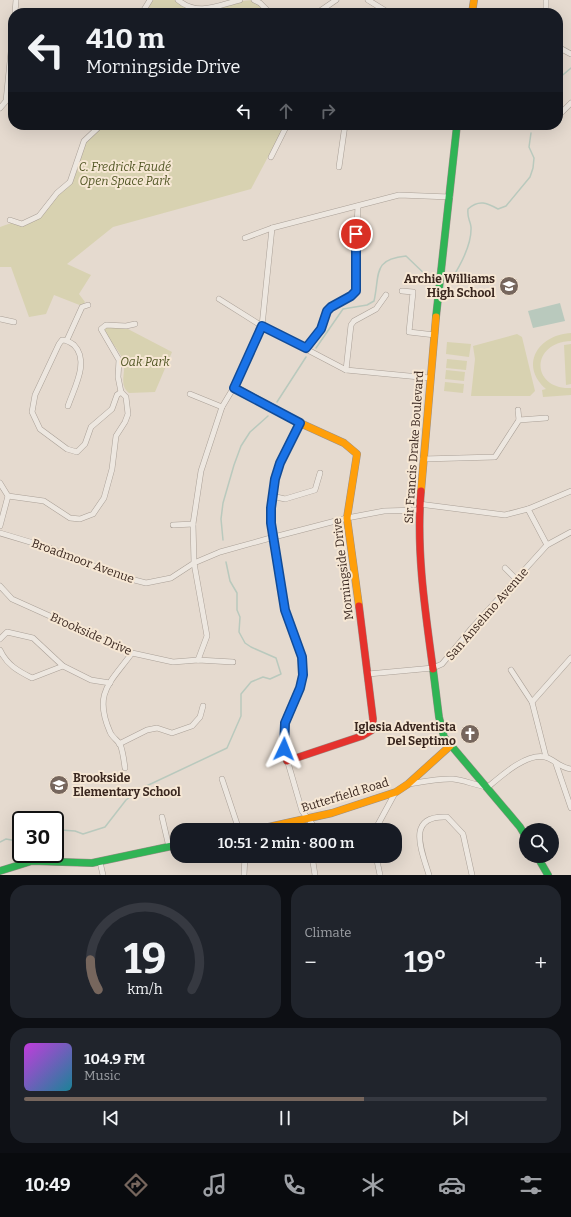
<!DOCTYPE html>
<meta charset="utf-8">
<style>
body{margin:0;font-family:Bitter,serif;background:#20242c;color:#f1f3f6;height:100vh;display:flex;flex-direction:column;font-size:15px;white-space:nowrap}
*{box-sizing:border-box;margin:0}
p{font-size:13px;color:#9ea1a6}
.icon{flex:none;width:22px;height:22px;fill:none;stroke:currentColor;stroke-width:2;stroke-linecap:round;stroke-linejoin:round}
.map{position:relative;height:875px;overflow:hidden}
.side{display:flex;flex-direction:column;gap:10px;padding:10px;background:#0d0f14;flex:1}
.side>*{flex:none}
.banner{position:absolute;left:8px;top:8px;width:555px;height:122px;border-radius:16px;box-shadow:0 4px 16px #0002;background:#171b24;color:#f1f3f6;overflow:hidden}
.tools{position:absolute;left:519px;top:823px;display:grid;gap:8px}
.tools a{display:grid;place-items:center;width:40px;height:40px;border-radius:50%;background:#171b24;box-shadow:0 4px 16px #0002;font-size:20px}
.speed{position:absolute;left:12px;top:811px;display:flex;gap:8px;font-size:20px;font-weight:700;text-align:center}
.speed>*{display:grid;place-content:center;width:52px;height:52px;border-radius:50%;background:#171b24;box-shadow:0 4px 16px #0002;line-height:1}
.speed .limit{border:2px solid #111;border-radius:6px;background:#fff;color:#111}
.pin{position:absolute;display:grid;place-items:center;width:34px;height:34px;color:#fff;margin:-17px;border:2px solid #fff;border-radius:50%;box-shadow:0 1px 4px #0007}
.me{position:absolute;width:44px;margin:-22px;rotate:2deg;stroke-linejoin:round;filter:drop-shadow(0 0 3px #0008)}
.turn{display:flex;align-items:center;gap:14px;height:84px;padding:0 12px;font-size:18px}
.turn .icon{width:52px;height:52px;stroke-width:2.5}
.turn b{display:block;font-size:28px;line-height:34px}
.lanes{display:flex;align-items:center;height:38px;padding:0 12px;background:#0003;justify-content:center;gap:20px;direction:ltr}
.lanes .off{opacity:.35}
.big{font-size:30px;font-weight:600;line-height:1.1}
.side .card{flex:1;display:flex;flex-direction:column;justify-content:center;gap:6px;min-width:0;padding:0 14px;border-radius:16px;background:#20242c}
.side .dial{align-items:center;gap:0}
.dial svg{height:104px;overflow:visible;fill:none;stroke:#363941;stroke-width:7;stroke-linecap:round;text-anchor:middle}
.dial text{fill:#f1f3f6;stroke:none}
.song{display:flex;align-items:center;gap:12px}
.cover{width:48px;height:48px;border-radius:6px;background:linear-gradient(135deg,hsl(290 70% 55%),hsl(190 70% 35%))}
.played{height:4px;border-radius:2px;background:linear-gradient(90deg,#76665d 65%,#363941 65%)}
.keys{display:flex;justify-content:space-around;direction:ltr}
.heat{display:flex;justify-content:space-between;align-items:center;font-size:22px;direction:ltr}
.side .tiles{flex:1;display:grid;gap:10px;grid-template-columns:1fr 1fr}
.card:last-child{grid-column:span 2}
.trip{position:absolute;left:170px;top:823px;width:232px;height:40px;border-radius:16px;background:#171b24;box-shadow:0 4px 16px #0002;font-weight:600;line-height:40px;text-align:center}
.tabs{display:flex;height:64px;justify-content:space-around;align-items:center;background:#090b0e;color:#9ea1a6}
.tabs .icon{width:28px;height:28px}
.tabs .current{color:#76665d}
.tabs b{font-size:18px;color:#f1f3f6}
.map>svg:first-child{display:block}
</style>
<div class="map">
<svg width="571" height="875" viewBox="0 0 571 875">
<rect width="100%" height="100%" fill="#e5dacf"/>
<!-- green -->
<g fill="#d8d2b1">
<path d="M150,0H178C203,22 228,0 253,0C259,1 266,9 271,13H142Z"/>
<polygon points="101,125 285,125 251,189 113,227 67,264 91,275 79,294 85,302 82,306 54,295 46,314 29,317 11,267 0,267 0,227 14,222 30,221 67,186 81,147"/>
<path d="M105,327L126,328L172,352L155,392L129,393C118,384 127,372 123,360C120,351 107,337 101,329Z"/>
<path d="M571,333V341C529,343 532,390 571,388V395L543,397L542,390L546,389C519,365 538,335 571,333Z"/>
<polygon points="517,334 522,337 535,391 530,396 471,396 475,359 473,346"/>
<polygon points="447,342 471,344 469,357 446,354"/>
<polygon points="571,344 571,384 566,385 564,345"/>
<polygon points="447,359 467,361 466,370 446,368"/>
<polygon points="446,370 465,372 464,381 445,379"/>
<polygon points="445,382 464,384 463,393 444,391"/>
</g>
<!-- water -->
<polygon fill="#b9c9bd" points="560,303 565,321 533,328 528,311"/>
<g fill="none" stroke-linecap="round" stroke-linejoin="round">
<!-- stream -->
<g stroke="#b9c9bd" stroke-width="1.5">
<polyline points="558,79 571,68"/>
<path d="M451,280C460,266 472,245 471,227C470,219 467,219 468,209C479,199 487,203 498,209L506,206L530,177L533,168L534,158L529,147L531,133"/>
<path d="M316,348L343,309L367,305L374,301C380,275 372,259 406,256L431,280"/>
<polyline points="277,402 306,357"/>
<polyline points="223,540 221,519 223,503 234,465 241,446 250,432 268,416"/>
<polyline points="55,834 61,830 75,831 83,834 105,827 126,800 140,789 227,748 241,716 241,694 251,682 263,677 270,679 281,674 276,658 251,647 245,643 239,632 240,617 237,610 237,593 230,581 226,562"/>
<polyline points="0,842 6,839 17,841 21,839"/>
</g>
<defs>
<g id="street">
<path d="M178,0C198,17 219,5 240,0"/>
<polyline points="254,0 260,3 270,13"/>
<polyline points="368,0 389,13"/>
<polyline points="546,0 546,13"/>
<polyline points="15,13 16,0"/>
<polyline points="142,13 150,0"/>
<polyline points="317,13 336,0"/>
<polyline points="558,47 571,54"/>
<polyline points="0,108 6,101 13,32"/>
<polyline points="558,116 571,103"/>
<polyline points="271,157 287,125"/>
<polyline points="339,167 345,125"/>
<polyline points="10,220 22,224 39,216 57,193 70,182 84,141 101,125"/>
<polyline points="245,238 272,228 399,195 450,197"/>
<polyline points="402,291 413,292 409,332 435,335"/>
<polyline points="219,299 262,326 346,370 430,378"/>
<polyline points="0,319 14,322"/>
<polyline points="67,340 82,307 88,305"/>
<polyline points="306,348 321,329 327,311 351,296 356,291 355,263 358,206"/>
<polyline points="346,370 351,325 354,321 376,309 386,295"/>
<polyline points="121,392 118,377 119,360 101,329 106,325 126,326 135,324"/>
<polyline points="190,394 222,407"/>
<path d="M68,406C74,388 90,361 74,345C70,342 67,340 62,340L59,344L35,395L32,412L40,429L67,449L77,452L85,444L91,427L112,409L117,395L121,392"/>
<polyline points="519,420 546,418"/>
<polyline points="300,423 280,463 275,479 271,508 271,523 285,610 302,657 303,675 300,689 285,723 284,749 302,811 313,825 313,830"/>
<polyline points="423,459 495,457 519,420 518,410"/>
<polyline points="0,483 8,496 0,526"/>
<polyline points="8,496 44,501 70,518 80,519 93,514 104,498 112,469 116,436 125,422 128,414 126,397 121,392"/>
<polyline points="272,496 285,499 315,490 320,473"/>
<polyline points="419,504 505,515 528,509 571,491"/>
<polyline points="528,509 547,545"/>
<polyline points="173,525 193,524"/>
<polyline points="0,533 50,548 119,576 146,583 171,578 194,563 220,552 274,537 347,518 384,511 419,510"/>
<polyline points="505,568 516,579"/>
<polyline points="0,586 12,599 132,653 173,662 198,660 233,662"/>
<path d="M0,639L7,632L33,638L63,666L32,678C18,671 7,665 0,650"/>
<polyline points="198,660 207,636 194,563 193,524 201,471 222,407 234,387 262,326 272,228"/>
<polyline points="63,666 91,680 110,683"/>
<polyline points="511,670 532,702"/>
<polyline points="368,674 433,668 442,664 471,629 547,545 571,532"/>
<polyline points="119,744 147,730 157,728 172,733 192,726 200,717 203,706"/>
<polyline points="546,757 532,702 571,658"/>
<polyline points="556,764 571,808"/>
<path d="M125,768C124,761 123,751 120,744C117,740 112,737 110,732C93,693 110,683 132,653"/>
<polyline points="222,779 239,830"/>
<path d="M408,784C423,782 438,778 453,779C465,780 476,786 488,787C501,776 526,753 545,757C554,759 560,768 571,769"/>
<polyline points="162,817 169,847"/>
<polyline points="375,830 395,793"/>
<polyline points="312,856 315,875"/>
<polyline points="376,856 380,875"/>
<polyline points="100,862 103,875"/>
<polyline points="244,875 245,856"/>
<path d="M429,875C421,849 406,815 447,817L463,834L472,875"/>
</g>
<g id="fast">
<polyline points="436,317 457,125"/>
<polyline points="433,669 439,717 444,737 520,827 526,837"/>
<polyline points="537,856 548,875"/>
<polyline points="0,871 32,861 92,863 177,845"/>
</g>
<g id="slow">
<polyline points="472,13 474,0"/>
<polyline points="234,387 300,423 344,443 357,454 347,518 359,606"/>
<polyline points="421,491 436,317"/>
<polyline points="255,830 332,813 396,792 408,784 450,746"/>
</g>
<g id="jam">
<path d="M421,491C416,550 425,610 433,669"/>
<polyline points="287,761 362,736 372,730 373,719 359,606"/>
</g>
</defs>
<!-- street casing -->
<use href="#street" stroke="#aaa097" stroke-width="6"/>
<!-- fast casing -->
<use href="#fast" stroke="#9a8f88" stroke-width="8"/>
<!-- slow casing -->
<use href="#slow" stroke="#9a8f88" stroke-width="8"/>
<!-- jam casing -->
<use href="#jam" stroke="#9a8f88" stroke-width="8"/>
<!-- street -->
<use href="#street" stroke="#ede7e0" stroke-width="5"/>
<!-- fast -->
<use href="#fast" stroke="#30b455" stroke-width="7"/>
<!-- slow -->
<use href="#slow" stroke="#ff9f0a" stroke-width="7"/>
<!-- jam -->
<use href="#jam" stroke="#e5322d" stroke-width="7"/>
</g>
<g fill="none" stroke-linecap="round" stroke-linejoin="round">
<defs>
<polyline id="route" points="284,749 285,723 300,688 303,675 302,657 285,610 271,523 271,508 275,479 280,463 300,423 234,388 262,326 306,348 321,329 327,311 331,307 351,296 356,291 356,234"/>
</defs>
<!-- route casing -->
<use href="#route" stroke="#114b97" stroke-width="10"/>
<!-- route -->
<use href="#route" stroke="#1a73e8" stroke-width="7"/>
</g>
<!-- icons -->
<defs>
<symbol id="school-disc" viewBox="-11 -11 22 22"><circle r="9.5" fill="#76665d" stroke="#f6e7d4"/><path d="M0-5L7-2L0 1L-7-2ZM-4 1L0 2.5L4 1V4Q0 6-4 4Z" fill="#fff"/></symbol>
<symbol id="church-disc" viewBox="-11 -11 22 22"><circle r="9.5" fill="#76665d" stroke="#f6e7d4"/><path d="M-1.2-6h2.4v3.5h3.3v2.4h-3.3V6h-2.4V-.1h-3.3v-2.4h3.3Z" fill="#fff"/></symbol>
</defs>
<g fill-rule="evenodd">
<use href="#school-disc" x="498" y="275" width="22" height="22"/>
<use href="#church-disc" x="459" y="723" width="22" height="22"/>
<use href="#school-disc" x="48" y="774" width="22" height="22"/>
</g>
<g text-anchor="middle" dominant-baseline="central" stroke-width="4" stroke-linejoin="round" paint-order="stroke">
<!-- park labels -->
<g font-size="12" font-style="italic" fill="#525725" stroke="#f6e7d4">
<text x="125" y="167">C. Fredrick Faudé<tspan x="125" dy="14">Open Space Park</tspan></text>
<text x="145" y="362">Oak Park</text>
</g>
<!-- poi labels -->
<g font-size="12" font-weight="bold" fill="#3a271f" stroke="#f6e7d4" text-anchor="end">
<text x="495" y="279">Archie Williams<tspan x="495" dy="14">High School</tspan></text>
<text x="456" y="727">Iglesia Adventista<tspan x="456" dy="14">Del Septimo</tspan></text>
<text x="73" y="778" text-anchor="start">Brookside<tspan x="73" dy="14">Elementary School</tspan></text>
</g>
<!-- street labels -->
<g font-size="12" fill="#3a271f" stroke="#f6e7d4">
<text transform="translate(414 447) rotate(-86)">Sir Francis Drake Boulevard</text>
<text transform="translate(83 561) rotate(20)">Broadmoor Avenue</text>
<text transform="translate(343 569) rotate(-97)">Morningside Drive</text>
<text transform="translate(487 614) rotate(-49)">San Anselmo Avenue</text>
<text transform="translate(91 634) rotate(24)">Brookside Drive</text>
<text transform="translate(345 795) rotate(-17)">Butterfield Road</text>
</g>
</g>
</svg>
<div class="tools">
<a><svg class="icon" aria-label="search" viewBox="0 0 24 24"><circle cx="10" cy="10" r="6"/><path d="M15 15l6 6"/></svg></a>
</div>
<div class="speed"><div class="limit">30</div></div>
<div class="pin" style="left:356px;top:234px;background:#d93025"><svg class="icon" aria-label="arrive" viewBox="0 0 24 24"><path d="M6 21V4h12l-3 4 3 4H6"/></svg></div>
<svg class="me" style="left:284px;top:749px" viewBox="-20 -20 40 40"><path d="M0-17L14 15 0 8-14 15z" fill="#1a73e8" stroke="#fff" stroke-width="4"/></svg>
<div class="trip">10:51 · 2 min · 800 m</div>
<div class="banner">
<div class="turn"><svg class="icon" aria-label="left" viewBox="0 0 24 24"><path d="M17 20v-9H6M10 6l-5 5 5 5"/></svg><div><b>410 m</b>Morningside Drive</div></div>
<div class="lanes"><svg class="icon" aria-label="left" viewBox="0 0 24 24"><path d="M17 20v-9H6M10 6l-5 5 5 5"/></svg><svg class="icon off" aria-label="ahead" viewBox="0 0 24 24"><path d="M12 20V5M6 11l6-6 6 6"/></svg><svg class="icon off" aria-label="right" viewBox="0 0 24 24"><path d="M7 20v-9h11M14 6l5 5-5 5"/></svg></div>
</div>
</div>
<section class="side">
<div class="tiles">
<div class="card dial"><svg viewBox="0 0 100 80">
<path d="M14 69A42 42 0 1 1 86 69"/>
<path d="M14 69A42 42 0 0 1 8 46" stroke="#76665d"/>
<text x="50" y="56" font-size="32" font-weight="700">19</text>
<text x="50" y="72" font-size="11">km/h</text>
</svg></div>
<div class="card"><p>Climate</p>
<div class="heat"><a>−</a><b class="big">19°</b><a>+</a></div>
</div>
<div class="card">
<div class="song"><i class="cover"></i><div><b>104.9 FM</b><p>Music</p></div></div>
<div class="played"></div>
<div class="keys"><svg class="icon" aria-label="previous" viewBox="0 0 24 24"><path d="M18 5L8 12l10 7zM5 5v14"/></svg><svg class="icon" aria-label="pause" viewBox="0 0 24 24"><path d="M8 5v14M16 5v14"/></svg><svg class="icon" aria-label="next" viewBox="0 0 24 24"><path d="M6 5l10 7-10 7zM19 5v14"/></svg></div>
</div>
</div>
</section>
<nav class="tabs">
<b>10:49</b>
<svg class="icon current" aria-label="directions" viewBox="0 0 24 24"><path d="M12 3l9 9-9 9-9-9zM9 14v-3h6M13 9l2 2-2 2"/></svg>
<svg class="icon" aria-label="music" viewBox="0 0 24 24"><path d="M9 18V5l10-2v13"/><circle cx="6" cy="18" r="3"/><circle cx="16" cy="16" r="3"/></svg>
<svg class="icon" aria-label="phone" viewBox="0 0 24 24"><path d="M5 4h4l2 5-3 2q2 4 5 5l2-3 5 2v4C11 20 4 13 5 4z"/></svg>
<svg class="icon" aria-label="climate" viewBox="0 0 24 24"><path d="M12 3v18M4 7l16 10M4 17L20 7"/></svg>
<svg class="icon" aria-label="car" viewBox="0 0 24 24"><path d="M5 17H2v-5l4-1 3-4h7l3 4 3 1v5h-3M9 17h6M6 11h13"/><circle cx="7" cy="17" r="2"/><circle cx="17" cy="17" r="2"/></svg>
<svg class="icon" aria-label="filters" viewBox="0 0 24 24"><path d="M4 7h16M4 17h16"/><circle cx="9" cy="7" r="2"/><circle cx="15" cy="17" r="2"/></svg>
</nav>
